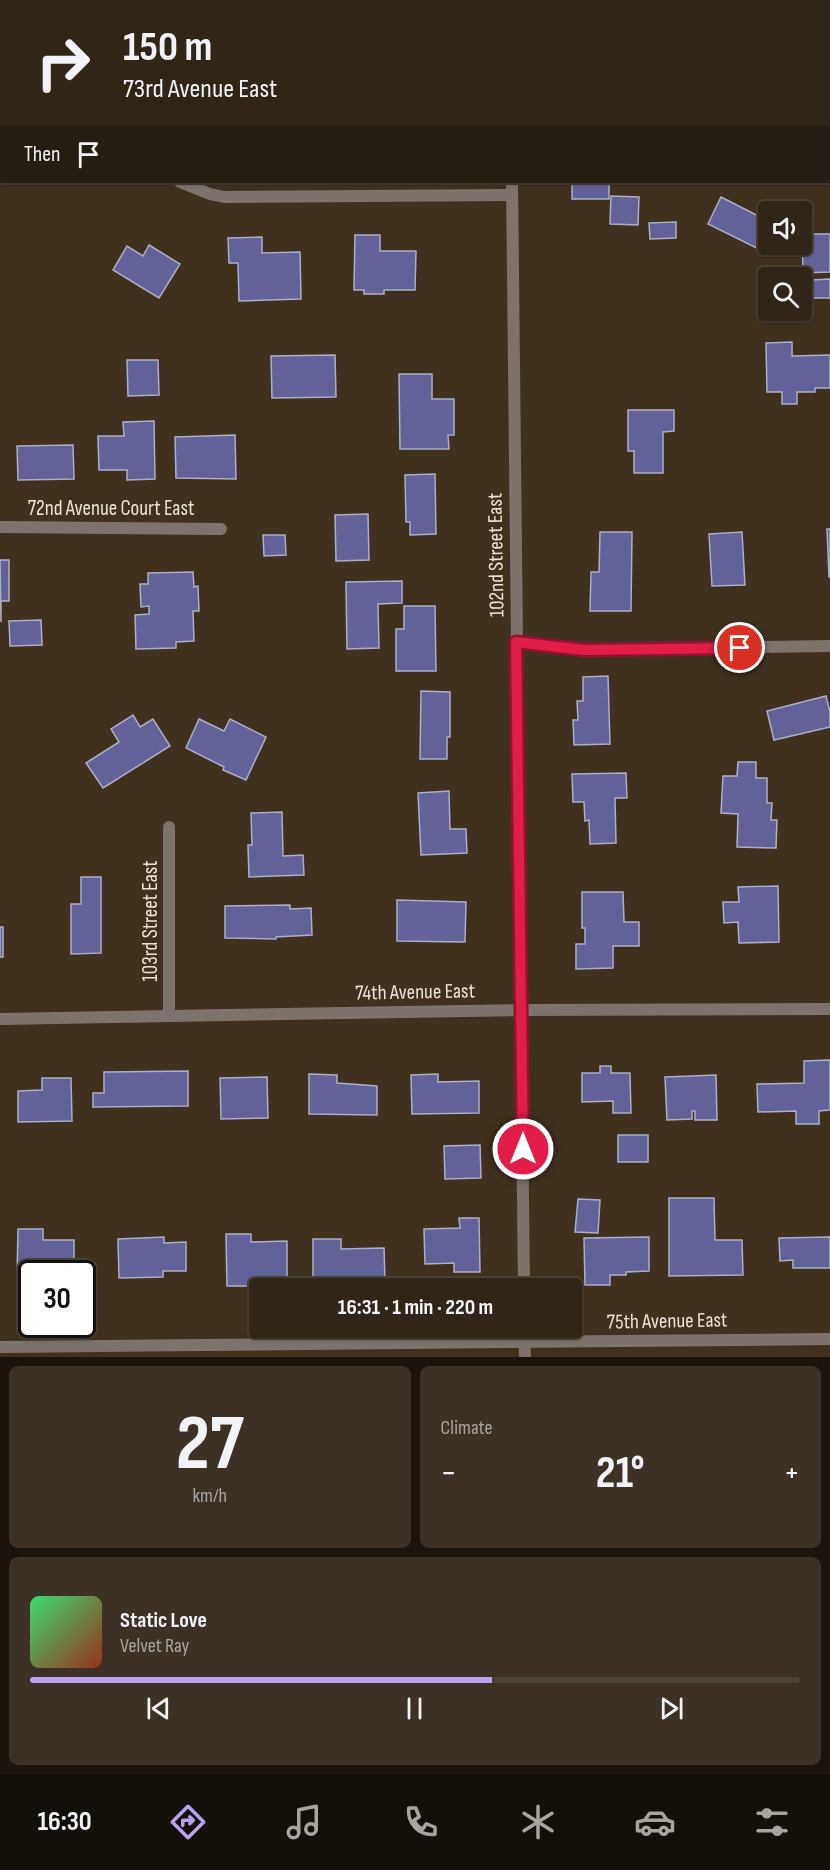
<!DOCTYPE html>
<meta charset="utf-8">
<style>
body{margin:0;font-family:"Sofia Sans Condensed",sans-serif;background:#3c3124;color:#f1f3f6;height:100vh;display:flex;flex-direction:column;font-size:22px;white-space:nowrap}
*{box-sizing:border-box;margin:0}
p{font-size:20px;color:#a8a5a1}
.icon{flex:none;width:33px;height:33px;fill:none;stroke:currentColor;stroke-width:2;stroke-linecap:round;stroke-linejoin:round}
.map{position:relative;height:1357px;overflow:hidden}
.sheet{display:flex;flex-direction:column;gap:9px;padding:9px;background:#1a140d;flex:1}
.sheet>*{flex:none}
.hud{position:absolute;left:0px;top:0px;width:831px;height:183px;box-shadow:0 2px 4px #0004,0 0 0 2px #4b4236;background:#302517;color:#f1f3f6;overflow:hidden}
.buttons{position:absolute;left:758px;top:201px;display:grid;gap:12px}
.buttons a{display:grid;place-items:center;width:54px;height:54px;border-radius:6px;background:#302517;box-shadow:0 2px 4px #0004,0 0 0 2px #4b4236;font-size:30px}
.speed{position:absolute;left:18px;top:1260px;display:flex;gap:12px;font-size:30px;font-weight:700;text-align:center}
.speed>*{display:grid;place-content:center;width:78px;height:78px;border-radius:50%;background:#302517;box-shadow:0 2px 4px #0004,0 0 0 2px #4b4236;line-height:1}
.speed .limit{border:3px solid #111;border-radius:9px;background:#fff;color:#111}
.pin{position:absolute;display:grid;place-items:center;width:51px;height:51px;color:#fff;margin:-26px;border:3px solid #fff;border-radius:50%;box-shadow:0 2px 6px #0007}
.me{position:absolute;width:66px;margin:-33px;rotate:0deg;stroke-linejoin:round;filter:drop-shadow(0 0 4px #0008)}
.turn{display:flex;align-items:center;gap:21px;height:126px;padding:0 24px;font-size:27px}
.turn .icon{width:78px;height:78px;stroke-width:2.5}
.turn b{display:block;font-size:42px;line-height:51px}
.then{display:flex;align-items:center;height:57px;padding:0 24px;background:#0003;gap:12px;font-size:22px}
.big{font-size:45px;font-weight:700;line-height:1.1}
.sheet .widget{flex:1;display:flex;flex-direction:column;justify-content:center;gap:9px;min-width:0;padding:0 21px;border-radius:9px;background:#3c3124}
.sheet .dial{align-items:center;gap:0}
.dial b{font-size:78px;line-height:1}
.song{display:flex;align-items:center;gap:18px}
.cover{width:72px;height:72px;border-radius:9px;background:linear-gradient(135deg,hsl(140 70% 55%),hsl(10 70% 35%))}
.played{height:6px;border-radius:3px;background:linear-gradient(90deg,#bca0f2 60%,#4b4236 60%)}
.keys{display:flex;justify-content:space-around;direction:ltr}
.heat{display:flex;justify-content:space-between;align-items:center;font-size:33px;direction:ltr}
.sheet .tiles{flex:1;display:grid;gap:9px;grid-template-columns:1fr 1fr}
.widget:last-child{grid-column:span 2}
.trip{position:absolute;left:249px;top:1278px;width:333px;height:60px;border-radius:6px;background:#302517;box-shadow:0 2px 4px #0004,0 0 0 2px #4b4236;font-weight:700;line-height:60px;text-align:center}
.dock{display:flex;height:96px;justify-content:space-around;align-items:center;background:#130f09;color:#a8a5a1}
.dock .icon{width:42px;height:42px}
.dock .active{color:#bca0f2}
.dock b{font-size:27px;color:#f1f3f6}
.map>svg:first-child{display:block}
</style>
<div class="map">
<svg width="830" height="1357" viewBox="0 0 830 1357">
<rect width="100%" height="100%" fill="#40311f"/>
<!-- building -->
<g fill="#626299" stroke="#adaec8" stroke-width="1.5">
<polygon points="156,0 193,0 156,2"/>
<rect x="410" y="0" width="58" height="2"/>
<rect x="568" y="0" width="42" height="2"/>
<rect x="572" y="182" width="37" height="17"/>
<polygon points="611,196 639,197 638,225 610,224"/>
<polygon points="721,197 768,221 768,244 774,244 769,254 708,224"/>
<polygon points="676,222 676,238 650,239 649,223"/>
<polygon points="802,234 830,234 830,272 803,273"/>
<polygon points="355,235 380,235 380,251 416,251 415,290 384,290 384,294 364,294 364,290 354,290"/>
<polygon points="262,237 262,253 300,252 301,299 239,301 238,263 229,263 228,238"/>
<polygon points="149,245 180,264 159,298 113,270 127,246 143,256"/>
<polygon points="830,279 830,298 812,298 812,280"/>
<polygon points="792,342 792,356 830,355 830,388 815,388 815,392 797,392 797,404 782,404 782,392 767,392 766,343"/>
<polygon points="335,355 336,397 272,398 271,356"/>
<polygon points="127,360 158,360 159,395 128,396"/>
<polygon points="399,374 432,374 432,399 454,399 454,435 448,435 449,449 400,449"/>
<polygon points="628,410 674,410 674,431 663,432 663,473 634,473 634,451 628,451"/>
<polygon points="154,421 155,479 127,480 127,470 99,470 98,436 124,436 123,422"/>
<polygon points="235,435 236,479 176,478 175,437"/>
<polygon points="73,445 74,479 18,480 17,446"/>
<polygon points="435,474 436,534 410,535 410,522 406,522 405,475"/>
<polygon points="368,514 369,560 336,561 335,515"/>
<polygon points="827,529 830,529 830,577 829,577"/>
<polygon points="600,532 632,532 631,611 590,611 591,572 599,572"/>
<polygon points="742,532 745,585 712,586 709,534"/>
<polygon points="263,535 285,535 286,555 264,556"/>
<polygon points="0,560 9,560 9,601 1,601 1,622"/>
<polygon points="193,572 194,587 198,586 199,611 193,611 194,641 176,642 176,648 136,649 135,615 149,614 149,606 141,607 140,584 148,584 148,573"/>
<polygon points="402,581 402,603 378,604 379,648 347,649 346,582"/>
<polygon points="404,606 435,606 436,671 396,671 396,629 404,629"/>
<polygon points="41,620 42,645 10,646 9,621"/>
<polygon points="608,676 610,744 574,745 573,720 578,720 577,701 583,701 583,677"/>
<polygon points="421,691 450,692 450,737 447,737 447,759 420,759"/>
<polygon points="826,696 830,712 830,727 774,740 767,711"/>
<polygon points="133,715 140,727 153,719 170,746 103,788 86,763 119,742 111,729"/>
<polygon points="199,719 224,731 230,719 266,737 246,780 223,770 224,767 186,748"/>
<polygon points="738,762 756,762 756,778 767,778 767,803 772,803 771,820 777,820 776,848 737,847 738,814 721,813 723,776 737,776"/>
<polygon points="626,773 627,798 615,798 616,843 590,844 589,820 585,821 584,802 573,802 572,774"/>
<polygon points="449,791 450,829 466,829 467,853 421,855 418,793"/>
<polygon points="282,812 283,856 303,855 304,875 249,877 248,845 252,845 251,813"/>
<polygon points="81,877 101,877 101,953 71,954 71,904 81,904"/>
<polygon points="778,886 779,942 739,943 738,922 724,923 723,902 739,902 738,887"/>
<polygon points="582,892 623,892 624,922 639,922 639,946 613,946 613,968 576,969 576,944 585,944 585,928 582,928"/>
<polygon points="397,900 466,902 465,942 397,941"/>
<polygon points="290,905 290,909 311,908 312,935 276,937 276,939 225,938 225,906"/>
<rect x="0" y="927" width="3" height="30"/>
<polygon points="830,1060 830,1110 819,1111 819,1124 796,1124 796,1111 758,1112 757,1084 804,1083 804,1061"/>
<polygon points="600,1066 611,1066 611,1073 630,1073 631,1113 613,1113 613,1101 582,1102 582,1073 600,1073"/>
<polygon points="188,1071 188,1106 93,1107 93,1093 104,1093 104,1072"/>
<polygon points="309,1074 337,1075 337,1083 377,1086 377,1115 309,1114"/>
<polygon points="438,1074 438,1082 479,1081 479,1113 412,1114 411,1075"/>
<polygon points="716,1075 717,1120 695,1120 695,1111 692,1111 692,1119 667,1120 665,1077"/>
<polygon points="267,1077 268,1118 221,1119 220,1078"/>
<polygon points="42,1078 71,1078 72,1121 18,1122 18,1091 42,1090"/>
<rect x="618" y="1135" width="30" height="27"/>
<polygon points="480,1145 481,1178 445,1179 444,1146"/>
<polygon points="669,1198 714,1198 715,1240 742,1240 743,1275 669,1276"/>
<polygon points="578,1199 600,1200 598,1233 575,1232"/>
<polygon points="459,1218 479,1218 480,1272 454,1272 454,1263 425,1264 424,1229 460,1228"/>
<polygon points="18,1229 43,1229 43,1240 74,1240 74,1274 32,1274 32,1277 17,1277"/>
<polygon points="226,1234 251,1234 251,1242 287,1241 287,1286 227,1286"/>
<polygon points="164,1237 164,1243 186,1242 186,1271 163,1271 163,1277 119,1278 118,1239"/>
<polygon points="649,1237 649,1271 626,1272 626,1275 610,1275 610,1285 585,1285 584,1238"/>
<polygon points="830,1237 830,1268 793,1268 793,1260 780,1261 779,1238"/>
<polygon points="313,1239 341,1239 341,1249 384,1248 385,1279 335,1279 335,1283 313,1283"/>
</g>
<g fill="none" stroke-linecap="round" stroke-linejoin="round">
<!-- path -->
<g stroke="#7f7262" stroke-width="4" stroke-dasharray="6 3" stroke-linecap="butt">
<polyline points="34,2 35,0"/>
<polyline points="0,44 2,42"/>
</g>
<!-- street -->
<g stroke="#7d736c" stroke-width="12">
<polyline points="510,0 510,2"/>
<polyline points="180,182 210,194 224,197 512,195"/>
<polyline points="512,182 524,1288"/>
<polyline points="0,527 221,529"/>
<polyline points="516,642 584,650 830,646"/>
<polyline points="169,827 169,1016"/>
<polyline points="0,1019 522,1010 830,1009"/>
<polyline points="524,1328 525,1357"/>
<polyline points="0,1347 830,1339"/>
</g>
</g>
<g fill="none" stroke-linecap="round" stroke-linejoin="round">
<defs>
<polyline id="route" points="523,1149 516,642 584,650 740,648"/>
</defs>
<!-- route casing -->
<use href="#route" stroke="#92132f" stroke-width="15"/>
<!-- route -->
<use href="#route" stroke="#e11d48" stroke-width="10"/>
</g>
<g text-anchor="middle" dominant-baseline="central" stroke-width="6" stroke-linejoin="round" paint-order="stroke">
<!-- street labels -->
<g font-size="21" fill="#ece2d7" stroke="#40311f">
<text x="111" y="508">72nd Avenue Court East</text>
<text transform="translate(496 555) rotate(-91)">102nd Street East</text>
<text transform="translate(150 921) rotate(-90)">103rd Street East</text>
<text transform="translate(415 992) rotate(-1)">74th Avenue East</text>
<text transform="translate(667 1321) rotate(-1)">75th Avenue East</text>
</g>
</g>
</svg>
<div class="buttons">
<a><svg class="icon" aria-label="sound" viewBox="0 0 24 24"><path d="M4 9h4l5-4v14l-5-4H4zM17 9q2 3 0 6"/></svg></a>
<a><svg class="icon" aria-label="search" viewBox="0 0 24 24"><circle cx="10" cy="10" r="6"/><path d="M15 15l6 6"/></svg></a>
</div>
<div class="speed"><div class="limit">30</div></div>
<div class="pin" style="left:740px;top:648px;background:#d93025"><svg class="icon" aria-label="arrive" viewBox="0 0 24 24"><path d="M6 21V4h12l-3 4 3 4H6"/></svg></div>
<svg class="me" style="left:523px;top:1149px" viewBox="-20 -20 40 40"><circle r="17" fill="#e11d48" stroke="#fff" stroke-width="3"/><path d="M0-11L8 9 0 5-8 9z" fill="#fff"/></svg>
<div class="trip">16:31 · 1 min · 220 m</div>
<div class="hud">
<div class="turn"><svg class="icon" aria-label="right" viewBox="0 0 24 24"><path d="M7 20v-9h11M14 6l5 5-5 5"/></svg><div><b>150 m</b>73rd Avenue East</div></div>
<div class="then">Then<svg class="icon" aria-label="arrive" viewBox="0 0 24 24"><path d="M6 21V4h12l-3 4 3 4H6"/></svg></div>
</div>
</div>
<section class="sheet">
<div class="tiles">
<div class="widget dial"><b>27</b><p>km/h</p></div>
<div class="widget"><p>Climate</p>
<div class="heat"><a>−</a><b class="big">21°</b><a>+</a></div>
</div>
<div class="widget">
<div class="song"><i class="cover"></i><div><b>Static Love</b><p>Velvet Ray</p></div></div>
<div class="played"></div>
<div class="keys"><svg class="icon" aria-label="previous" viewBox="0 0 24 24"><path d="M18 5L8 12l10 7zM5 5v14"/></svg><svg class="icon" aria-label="pause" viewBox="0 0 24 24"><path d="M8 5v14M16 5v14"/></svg><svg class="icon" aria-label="next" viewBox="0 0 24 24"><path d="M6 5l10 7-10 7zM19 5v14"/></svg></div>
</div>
</div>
</section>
<nav class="dock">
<b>16:30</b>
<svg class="icon active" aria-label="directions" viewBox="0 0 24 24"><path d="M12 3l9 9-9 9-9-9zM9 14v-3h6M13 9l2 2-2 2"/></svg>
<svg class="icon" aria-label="music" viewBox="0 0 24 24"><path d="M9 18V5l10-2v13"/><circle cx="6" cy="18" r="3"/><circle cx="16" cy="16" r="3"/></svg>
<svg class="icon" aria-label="phone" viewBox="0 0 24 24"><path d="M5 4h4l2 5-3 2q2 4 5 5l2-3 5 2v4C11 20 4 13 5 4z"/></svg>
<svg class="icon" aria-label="climate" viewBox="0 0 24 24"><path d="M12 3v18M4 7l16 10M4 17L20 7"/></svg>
<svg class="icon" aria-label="car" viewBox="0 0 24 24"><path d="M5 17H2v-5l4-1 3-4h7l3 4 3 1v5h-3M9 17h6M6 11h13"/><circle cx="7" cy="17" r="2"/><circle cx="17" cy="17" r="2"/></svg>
<svg class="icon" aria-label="filters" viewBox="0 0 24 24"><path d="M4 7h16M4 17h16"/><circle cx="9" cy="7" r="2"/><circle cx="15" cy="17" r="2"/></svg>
</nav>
